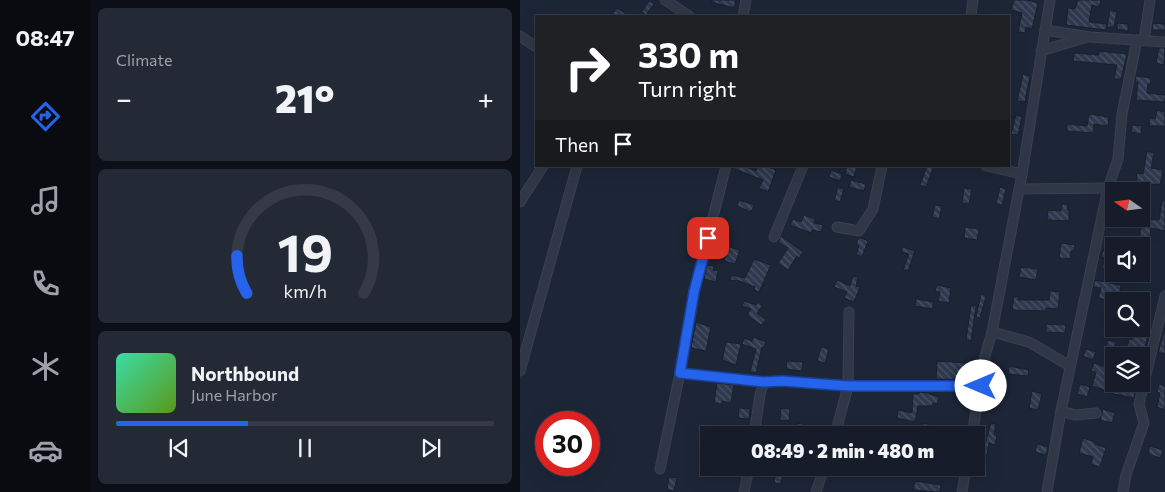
<!DOCTYPE html>
<meta charset="utf-8">
<style>
body{margin:0;font-family:Commissioner,sans-serif;background:#232935;color:#f1f3f6;height:100vh;display:flex;flex-direction:column;font-size:19px;white-space:nowrap}
*{box-sizing:border-box;margin:0}
p{font-size:16px;color:#9ea1a8}
.icon{flex:none;width:28px;height:28px;fill:none;stroke:currentColor;stroke-width:2;stroke-linecap:round;stroke-linejoin:round}
.map{position:relative;flex:1;overflow:hidden}
.sheet{display:flex;flex-direction:column;gap:8px;padding:8px;background:#0c0f17;width:430px}
.sheet>*{flex:none}
.guide{position:absolute;left:15px;top:15px;width:475px;height:152px;border-radius:0px;box-shadow:0 5px 20px #0002,0 0 0 1px #353a46;background:#202124;color:#fff;overflow:hidden}
.needle{width:32px;rotate:284deg}
.tools{position:absolute;left:585px;top:182px;display:grid;gap:10px}
.tools a{display:grid;place-items:center;width:45px;height:45px;border-radius:0px;background:#161c29;box-shadow:0 5px 20px #0002,0 0 0 1px #353a46;font-size:25px}
.speed{position:absolute;left:15px;top:411px;display:flex;gap:10px;font-size:25px;font-weight:700;text-align:center}
.speed>*{display:grid;place-content:center;width:65px;height:65px;border-radius:50%;background:#161c29;box-shadow:0 5px 20px #0002,0 0 0 1px #353a46;line-height:1}
.speed .limit{border:8px solid #d22;background:#fff;color:#111}
.pin{position:absolute;display:grid;place-items:center;width:42px;height:42px;color:#fff;margin:-21px;border-radius:10px;box-shadow:0 2px 8px #0006}
.me{position:absolute;width:55px;margin:-28px;rotate:270deg;stroke-linejoin:round;filter:drop-shadow(0 0 4px #0008)}
.turn{display:flex;align-items:center;gap:18px;height:105px;padding:0 20px;font-size:22px}
.turn .icon{width:65px;height:65px;stroke-width:2.5}
.turn b{display:block;font-size:35px;line-height:42px}
.then{display:flex;align-items:center;height:48px;padding:0 20px;background:#0003;gap:10px;font-size:19px}
.big{font-size:38px;font-weight:800;line-height:1.1}
.sheet .widget{flex:1;display:flex;flex-direction:column;justify-content:center;gap:8px;min-width:0;padding:0 18px;border-radius:8px;background:#232935}
.sheet .dial{align-items:center;gap:0}
.dial svg{height:130px;overflow:visible;fill:none;stroke:#353a46;stroke-width:7;stroke-linecap:round;text-anchor:middle}
.dial text{fill:#f1f3f6;stroke:none}
.song{display:flex;align-items:center;gap:15px}
.cover{width:60px;height:60px;border-radius:8px;background:linear-gradient(135deg,hsl(160 70% 55%),hsl(90 70% 35%))}
.played{height:5px;border-radius:2px;background:linear-gradient(90deg,#2563eb 35%,#353a46 35%)}
.keys{display:flex;justify-content:space-around;direction:ltr}
.heat{display:flex;justify-content:space-between;align-items:center;font-size:28px;direction:ltr}
.trip{position:absolute;left:180px;top:426px;width:285px;height:50px;border-radius:0px;background:#161c29;box-shadow:0 5px 20px #0002,0 0 0 1px #353a46;font-weight:800;line-height:50px;text-align:center}
main{display:flex;flex:1;min-height:0}
.tab-bar{display:flex;flex-direction:column;width:90px;justify-content:space-around;align-items:center;background:#090b10;color:#9ea1a8}
.tab-bar .icon{width:35px;height:35px}
.tab-bar .current{color:#2563eb}
.tab-bar b{font-size:22px;color:#f1f3f6}
.map>svg:first-child{display:block}
</style>
<main>
<nav class="tab-bar">
<b>08:47</b>
<svg class="icon current" aria-label="directions" viewBox="0 0 24 24"><path d="M12 3l9 9-9 9-9-9zM9 14v-3h6M13 9l2 2-2 2"/></svg>
<svg class="icon" aria-label="music" viewBox="0 0 24 24"><path d="M9 18V5l10-2v13"/><circle cx="6" cy="18" r="3"/><circle cx="16" cy="16" r="3"/></svg>
<svg class="icon" aria-label="phone" viewBox="0 0 24 24"><path d="M5 4h4l2 5-3 2q2 4 5 5l2-3 5 2v4C11 20 4 13 5 4z"/></svg>
<svg class="icon" aria-label="climate" viewBox="0 0 24 24"><path d="M12 3v18M4 7l16 10M4 17L20 7"/></svg>
<svg class="icon" aria-label="car" viewBox="0 0 24 24"><path d="M5 17H2v-5l4-1 3-4h7l3 4 3 1v5h-3M9 17h6M6 11h13"/><circle cx="7" cy="17" r="2"/><circle cx="17" cy="17" r="2"/></svg>
</nav>
<section class="sheet">
<div class="widget"><p>Climate</p>
<div class="heat"><a>−</a><b class="big">21°</b><a>+</a></div>
</div>
<div class="widget dial"><svg viewBox="0 0 100 80">
<path d="M14 69A42 42 0 1 1 86 69"/>
<path d="M14 69A42 42 0 0 1 8 46" stroke="#2563eb"/>
<text x="50" y="56" font-size="32" font-weight="700">19</text>
<text x="50" y="72" font-size="11">km/h</text>
</svg></div>
<div class="widget">
<div class="song"><i class="cover"></i><div><b>Northbound</b><p>June Harbor</p></div></div>
<div class="played"></div>
<div class="keys"><svg class="icon" aria-label="previous" viewBox="0 0 24 24"><path d="M18 5L8 12l10 7zM5 5v14"/></svg><svg class="icon" aria-label="pause" viewBox="0 0 24 24"><path d="M8 5v14M16 5v14"/></svg><svg class="icon" aria-label="next" viewBox="0 0 24 24"><path d="M6 5l10 7-10 7zM19 5v14"/></svg></div>
</div>
</section>
<div class="map">
<svg width="645" height="492" viewBox="0 0 645 492">
<defs>
<pattern id="building-back-hatch" width="6" height="6" patternUnits="userSpaceOnUse" patternTransform="scale(1.25)"><rect width="6" height="6" fill="#2e394e"/><path d="M-1 5l2 2M0 0l6 6M5-1l2 2" fill="none" stroke="#4a5366"/></pattern>
</defs>
<rect width="100%" height="100%" fill="#1d2637"/>
<!-- building -->
<g fill="url(#building-back-hatch)" stroke="#181f2d">
<polygon points="192,0 216,0 214,8 191,2"/>
<polygon points="494,0 507,0 518,3 512,29 506,27 505,33 498,32 502,13 491,10"/>
<polygon points="558,0 581,0 579,7 572,5 569,22 587,24 586,30 546,25 548,8 555,9"/>
<polygon points="129,1 134,4 126,15 122,12"/>
<polygon points="97,8 109,16 91,16"/>
<polygon points="590,10 597,12 594,27 587,27"/>
<polygon points="597,23 608,24 608,31 597,29"/>
<polygon points="633,23 645,24 645,30 632,30"/>
<polygon points="639,48 645,48 644,65 636,63"/>
<polygon points="579,51 607,54 601,79 594,79 597,65 553,61 554,53 579,55"/>
<polygon points="503,74 510,76 505,102 497,101"/>
<polygon points="616,76 631,78 630,84 628,84 627,93 645,95 645,102 616,100 618,82 615,82"/>
<polygon points="637,110 645,112 645,126 629,126 630,118 635,119"/>
<polygon points="569,114 589,117 588,126 574,124 573,133 547,131 547,124 567,126"/>
<polygon points="496,115 502,117 498,135 491,134"/>
<polygon points="612,125 622,126 621,134 611,132"/>
<polygon points="627,151 634,153 631,168 643,170 640,185 616,182 617,173 623,174"/>
<polygon points="212,166 223,166 236,171 238,166 245,166 256,170 248,192 239,188 243,180 212,168"/>
<polygon points="327,166 337,166 334,177 325,174"/>
<polygon points="407,166 414,166 406,187 400,185"/>
<polygon points="311,170 322,174 320,181 309,177"/>
<polygon points="331,180 346,184 344,191 329,187"/>
<polygon points="318,187 324,189 320,202 314,200"/>
<polygon points="480,187 486,189 482,205 476,204"/>
<polygon points="444,188 452,189 449,204 442,203"/>
<polygon points="219,200 234,205 231,212 217,206"/>
<polygon points="642,201 645,201 645,231 631,228 629,246 626,250 624,259 621,259 621,246 598,246 599,239 618,242 623,219 639,220"/>
<polygon points="542,204 548,204 547,210 549,210 549,221 527,220 528,210 541,211"/>
<polygon points="415,205 422,206 419,219 412,217"/>
<polygon points="284,215 295,219 294,223 303,225 301,232 292,230 291,233 270,225 273,219 281,222"/>
<polygon points="445,227 459,229 457,240 444,238"/>
<polygon points="261,236 283,252 279,258 277,256 268,270 258,263 268,248 258,242"/>
<polygon points="339,237 348,241 342,257 336,254 339,246 336,244"/>
<polygon points="541,243 555,245 554,251 551,251 550,259 539,258"/>
<polygon points="209,247 220,250 215,264 204,261"/>
<polygon points="383,247 395,251 388,271 383,270 389,254 381,252"/>
<polygon points="584,248 594,252 592,262 594,262 594,271 591,270 589,283 601,285 599,297 588,296 587,300 578,298 581,288 573,287 575,280 583,282 585,268 582,268 585,258 581,257"/>
<polygon points="234,259 251,265 239,292 234,290 235,287 217,280 217,281 210,280 211,275 225,278"/>
<polygon points="187,265 194,266 193,270 198,271 196,282 184,279"/>
<polygon points="501,267 518,269 516,280 499,277"/>
<polygon points="333,276 338,277 336,286 340,287 334,302 324,298 327,292 314,287 317,280 330,286"/>
<polygon points="417,285 431,288 429,303 418,301 420,292 415,291"/>
<polygon points="530,291 540,292 538,309 526,308 526,311 492,310 494,296 499,297 498,300 529,300"/>
<polygon points="461,294 466,296 460,318 456,317"/>
<polygon points="396,299 414,302 412,309 395,306"/>
<polygon points="224,301 236,305 238,302 242,306 237,313 246,320 241,325 227,315 231,309 222,306"/>
<polygon points="451,305 456,306 451,341 446,340"/>
<polygon points="176,322 191,327 186,351 171,348"/>
<polygon points="526,324 546,325 545,333 526,332"/>
<polygon points="614,331 628,335 623,356 611,356 613,348 607,346 609,339 612,340"/>
<polygon points="644,332 645,332 645,354 638,352"/>
<polygon points="234,337 246,342 244,348 242,347 236,373 230,372 236,349 222,344 224,338 232,341"/>
<polygon points="588,340 596,342 594,354 585,351"/>
<polygon points="206,342 221,344 216,365 202,360"/>
<polygon points="301,347 309,349 305,363 297,361"/>
<polygon points="566,349 576,352 573,360 563,356"/>
<polygon points="267,361 283,362 282,371 266,369"/>
<polygon points="417,361 447,363 446,380 416,379"/>
<polygon points="574,363 594,370 594,384 607,384 605,389 615,392 614,398 584,392 584,390 572,386 576,372 571,371"/>
<polygon points="489,366 509,370 508,376 488,374"/>
<polygon points="197,383 214,385 211,403 202,401 202,404 194,403"/>
<polygon points="560,384 570,387 567,397 557,394"/>
<polygon points="639,384 645,386 645,410 637,407 640,393 637,392"/>
<polygon points="512,391 522,394 518,410 509,408"/>
<polygon points="399,392 409,393 409,394 419,397 417,404 413,403 412,406 398,406 395,422 377,418 378,410 392,413 393,394 399,394"/>
<polygon points="219,408 230,409 229,419 218,418"/>
<polygon points="261,408 270,409 269,421 260,420"/>
<polygon points="583,409 595,413 592,423 580,420"/>
<polygon points="277,423 287,425 285,435 275,433"/>
<polygon points="403,423 420,427 419,435 400,435"/>
<polygon points="471,423 476,424 474,435 477,436 475,445 469,443 466,459 461,459"/>
<polygon points="563,438 575,442 575,444 586,448 580,467 571,464 573,457 559,453"/>
<polygon points="517,444 528,447 526,455 515,452"/>
<polygon points="630,446 643,450 640,458 628,454"/>
<polygon points="256,470 263,471 261,484 254,483"/>
<polygon points="149,477 157,478 154,491 147,490"/>
<polygon points="395,481 421,485 420,492 393,490"/>
</g>
<g fill="none" stroke-linecap="round" stroke-linejoin="round">
<defs>
<g id="minor">
<polyline points="145,0 169,16"/>
<polyline points="223,16 226,0"/>
<polyline points="451,16 453,0"/>
<polyline points="525,30 570,37 645,42"/>
<polyline points="0,36 16,47"/>
<polyline points="624,40 630,0"/>
<polyline points="521,51 567,37"/>
<polyline points="466,166 502,174"/>
<polyline points="499,189 588,188"/>
<polyline points="0,202 23,166"/>
<polyline points="317,227 339,231 353,209 362,166"/>
<polyline points="254,237 283,166"/>
<polyline points="472,332 509,342 550,366"/>
<polyline points="0,371 57,166"/>
<polyline points="160,373 174,292 206,166"/>
<polyline points="541,411 555,415 576,413"/>
<polyline points="234,435 240,395 244,382 261,381 328,386 461,386"/>
<polyline points="315,435 328,386 329,312"/>
<polyline points="452,435 465,356 472,332 502,174 530,0"/>
<polyline points="140,469 160,373 244,382"/>
<polyline points="224,492 229,468"/>
<polyline points="296,492 304,468"/>
<polyline points="442,492 446,468"/>
<polyline points="527,492 541,411 588,188 598,159 602,114 617,40"/>
<polyline points="603,492 606,475 624,423 619,404 645,296"/>
</g>
</defs>
<!-- minor casing -->
<use href="#minor" stroke="#3a4150" stroke-width="11"/>
<!-- minor -->
<use href="#minor" stroke="#303847" stroke-width="9"/>
</g>
<g fill="none" stroke-linecap="round" stroke-linejoin="round">
<defs>
<polyline id="route" points="188,238 174,292 160,373 244,382 262,381 328,386 461,386"/>
</defs>
<!-- route casing -->
<use href="#route" stroke="#184099" stroke-width="12"/>
<!-- route -->
<use href="#route" stroke="#2563eb" stroke-width="9"/>
</g>
</svg>
<div class="tools">
<a><svg class="needle" viewBox="-14 -14 28 28"><path d="M0-13l5 13h-10z" fill="#e53935"/><path d="M0 13l5-13h-10z" fill="#9ea1a8"/></svg></a>
<a><svg class="icon" aria-label="sound" viewBox="0 0 24 24"><path d="M4 9h4l5-4v14l-5-4H4zM17 9q2 3 0 6"/></svg></a>
<a><svg class="icon" aria-label="search" viewBox="0 0 24 24"><circle cx="10" cy="10" r="6"/><path d="M15 15l6 6"/></svg></a>
<a><svg class="icon" aria-label="layers" viewBox="0 0 24 24"><path d="M12 4l9 5-9 5-9-5zM3 14l9 5 9-5"/></svg></a>
</div>
<div class="speed"><div class="limit">30</div></div>
<div class="pin" style="left:188px;top:238px;background:#d93025"><svg class="icon" aria-label="arrive" viewBox="0 0 24 24"><path d="M6 21V4h12l-3 4 3 4H6"/></svg></div>
<svg class="me" style="left:461px;top:386px" viewBox="-20 -20 40 40"><circle r="19" fill="#fff"/><path d="M0-13L10 11 0 6-10 11z" fill="#2563eb"/></svg>
<div class="trip">08:49 · 2 min · 480 m</div>
<div class="guide">
<div class="turn"><svg class="icon" aria-label="right" viewBox="0 0 24 24"><path d="M7 20v-9h11M14 6l5 5-5 5"/></svg><div><b>330 m</b>Turn right</div></div>
<div class="then">Then<svg class="icon" aria-label="arrive" viewBox="0 0 24 24"><path d="M6 21V4h12l-3 4 3 4H6"/></svg></div>
</div>
</div>
</main>
